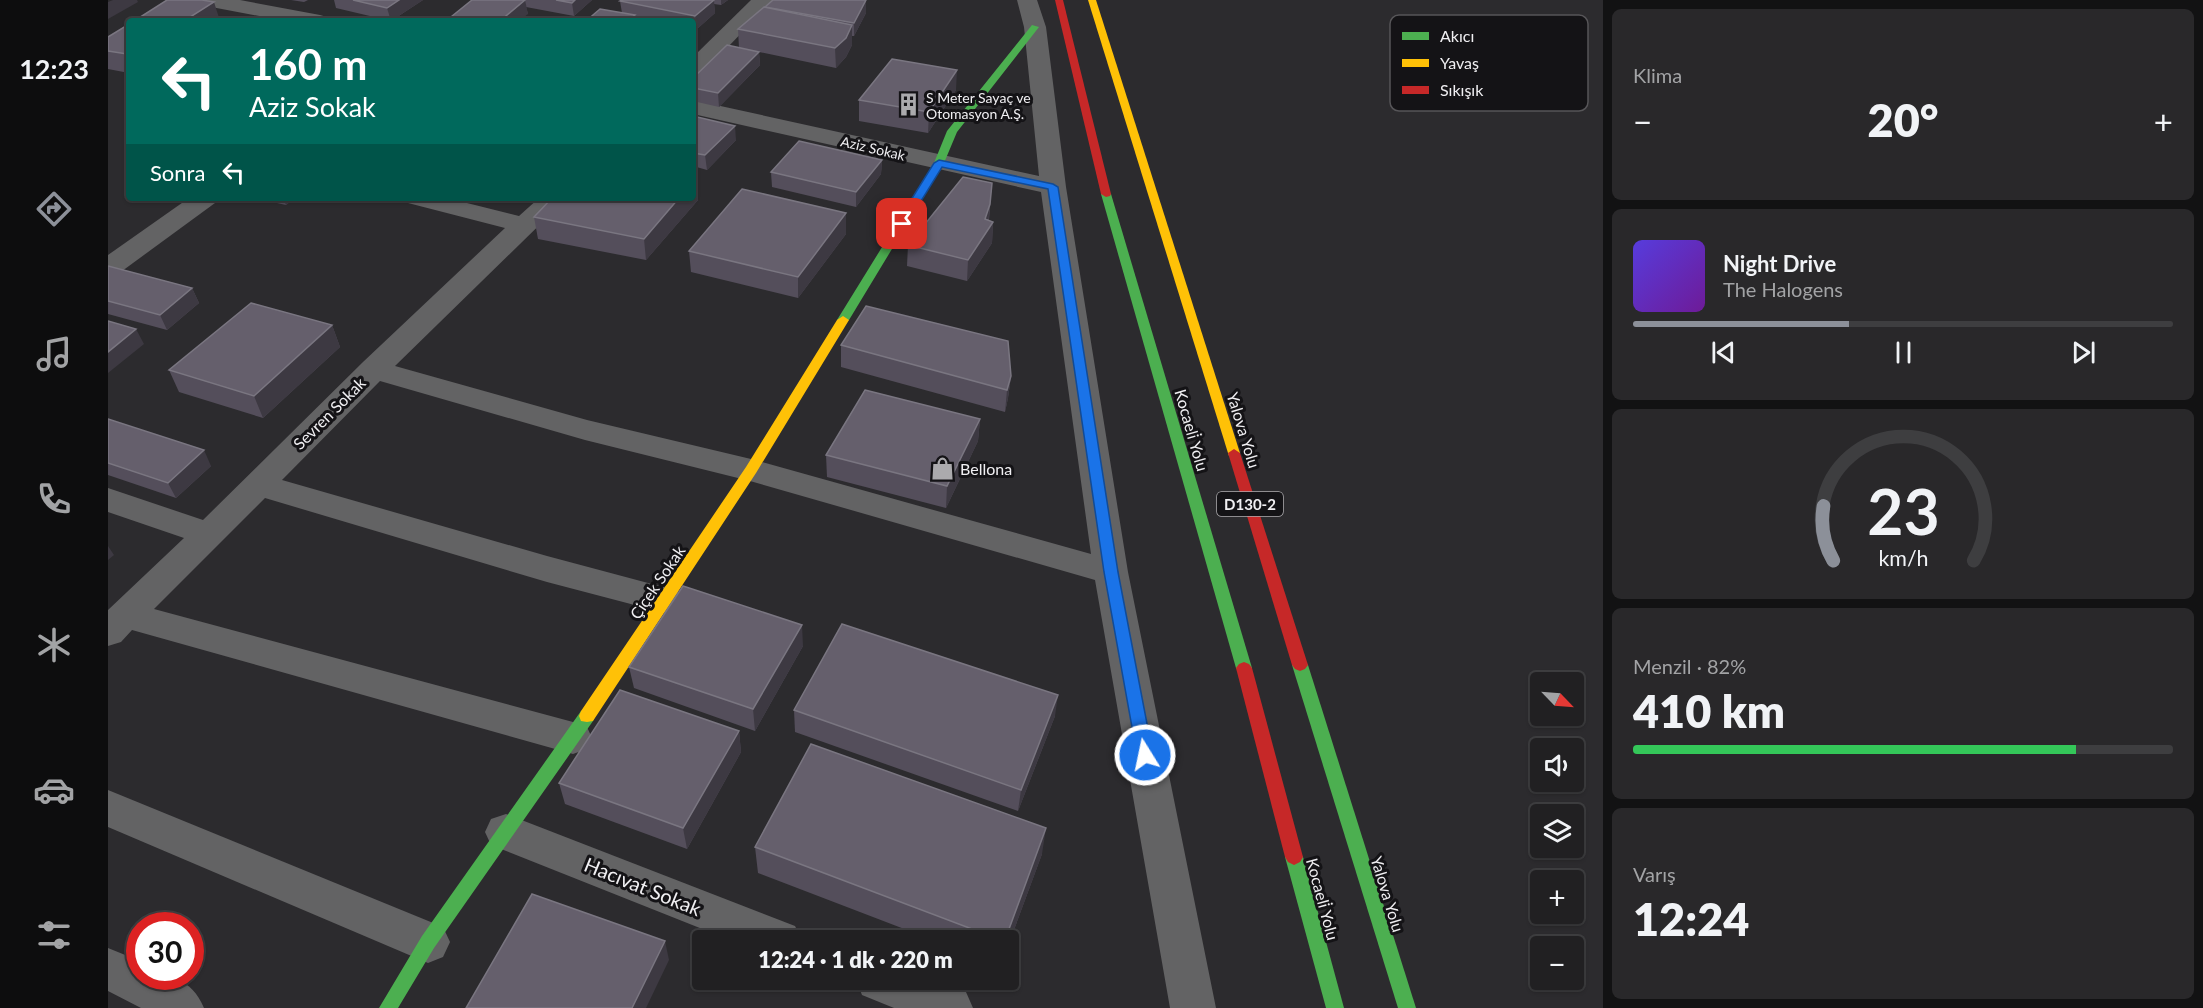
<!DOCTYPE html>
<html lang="tr">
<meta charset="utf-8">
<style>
body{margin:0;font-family:Lato,sans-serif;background:#29282a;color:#f1f3f6;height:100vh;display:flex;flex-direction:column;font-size:22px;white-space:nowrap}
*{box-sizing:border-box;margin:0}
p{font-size:20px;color:#a2a3a5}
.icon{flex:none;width:33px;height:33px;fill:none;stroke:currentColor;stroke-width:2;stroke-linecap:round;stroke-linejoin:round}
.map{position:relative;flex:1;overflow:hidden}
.panel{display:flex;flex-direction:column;gap:9px;padding:9px;background:#121213;width:600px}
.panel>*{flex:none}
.guide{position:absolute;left:18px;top:18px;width:570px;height:183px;border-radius:6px;box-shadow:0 2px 4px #0004,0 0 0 2px #3e3e40;background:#00695c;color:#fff;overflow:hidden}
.needle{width:39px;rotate:115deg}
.controls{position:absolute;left:1422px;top:672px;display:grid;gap:12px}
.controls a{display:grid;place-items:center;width:54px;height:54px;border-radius:6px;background:#212022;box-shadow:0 2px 4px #0004,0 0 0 2px #3e3e40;font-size:30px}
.speed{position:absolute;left:18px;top:912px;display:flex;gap:12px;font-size:30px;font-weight:700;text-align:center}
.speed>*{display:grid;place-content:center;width:78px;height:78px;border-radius:50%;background:#212022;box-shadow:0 2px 4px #0004,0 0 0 2px #3e3e40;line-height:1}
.speed .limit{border:9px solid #d22;background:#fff;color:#111}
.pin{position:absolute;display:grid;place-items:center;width:51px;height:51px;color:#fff;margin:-26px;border-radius:12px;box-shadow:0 3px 9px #0006}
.me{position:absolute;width:66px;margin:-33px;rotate:350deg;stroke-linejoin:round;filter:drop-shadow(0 0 4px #0008)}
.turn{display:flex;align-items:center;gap:21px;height:126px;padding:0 24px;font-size:27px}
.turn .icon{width:78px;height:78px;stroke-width:2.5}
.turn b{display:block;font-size:42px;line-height:51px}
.then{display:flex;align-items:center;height:57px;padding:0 24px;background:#0003;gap:12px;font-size:22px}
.big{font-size:45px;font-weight:800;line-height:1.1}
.panel .tile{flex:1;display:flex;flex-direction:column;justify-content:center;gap:9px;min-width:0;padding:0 21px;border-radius:9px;background:#29282a}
.panel .dial{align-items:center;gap:0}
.dial svg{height:156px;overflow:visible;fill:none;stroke:#3e3e40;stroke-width:7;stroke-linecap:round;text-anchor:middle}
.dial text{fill:#f1f3f6;stroke:none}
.song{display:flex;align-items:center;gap:18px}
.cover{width:72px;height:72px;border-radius:9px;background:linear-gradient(135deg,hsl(250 70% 55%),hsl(280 70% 35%))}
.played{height:6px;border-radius:3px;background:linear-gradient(90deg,#8c9099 40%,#3e3e40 40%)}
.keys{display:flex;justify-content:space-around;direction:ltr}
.heat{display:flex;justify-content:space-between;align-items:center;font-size:33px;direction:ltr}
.charge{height:9px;border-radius:4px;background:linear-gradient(90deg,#34c759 82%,#3e3e40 0)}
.trip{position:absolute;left:584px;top:930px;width:327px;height:60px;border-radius:6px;background:#212022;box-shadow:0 2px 4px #0004,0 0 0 2px #3e3e40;font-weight:800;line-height:60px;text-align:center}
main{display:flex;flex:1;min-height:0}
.dock{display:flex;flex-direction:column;width:108px;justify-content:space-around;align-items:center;background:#0d0d0e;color:#a2a3a5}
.dock .icon{width:42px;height:42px}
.dock .current{color:#8c9099}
.dock b{font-size:27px;color:#f1f3f6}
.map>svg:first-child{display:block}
</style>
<main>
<nav class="dock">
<b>12:23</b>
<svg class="icon current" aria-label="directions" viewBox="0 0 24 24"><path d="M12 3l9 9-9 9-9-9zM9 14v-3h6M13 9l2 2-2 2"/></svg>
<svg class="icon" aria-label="music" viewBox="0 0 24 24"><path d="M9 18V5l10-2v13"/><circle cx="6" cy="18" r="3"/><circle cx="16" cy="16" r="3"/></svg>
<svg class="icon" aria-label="phone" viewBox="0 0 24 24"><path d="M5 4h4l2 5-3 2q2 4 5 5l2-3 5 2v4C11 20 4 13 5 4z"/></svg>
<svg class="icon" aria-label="climate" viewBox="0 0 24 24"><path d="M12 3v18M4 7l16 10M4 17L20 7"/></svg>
<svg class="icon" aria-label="car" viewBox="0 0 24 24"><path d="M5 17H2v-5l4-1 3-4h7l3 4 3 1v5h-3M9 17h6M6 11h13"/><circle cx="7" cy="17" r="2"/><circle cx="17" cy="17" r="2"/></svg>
<svg class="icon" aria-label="filters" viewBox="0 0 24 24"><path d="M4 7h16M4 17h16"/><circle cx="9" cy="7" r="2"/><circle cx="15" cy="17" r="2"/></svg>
</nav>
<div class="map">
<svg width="1495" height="1008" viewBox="0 0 1495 1008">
<rect width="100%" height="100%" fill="#2c2b2e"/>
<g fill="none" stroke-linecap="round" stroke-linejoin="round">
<!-- street -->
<g fill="#636364" fill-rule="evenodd">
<polygon points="88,0 132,0 212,15 219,17 223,21 178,21 98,6 91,4"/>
<polygon points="643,0 665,0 593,75 585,77 585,57"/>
<polygon points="909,0 929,0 938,27 958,187 1020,572 1108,1008 1062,1008 987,580 642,481 477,440 272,381 174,480 439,556 570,591 575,600 570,609 557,613 439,582 157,498 46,609 465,722 479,727 484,738 479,749 465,754 24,630 13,642 0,646 0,610 76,538 0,512 0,488 95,520 255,362 397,228 300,203 296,198 339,198 411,216 431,198 459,198 287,366 479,420 643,459 983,554 933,192 585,114 585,100 931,176 916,27"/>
<polygon points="81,198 111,198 107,203 10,274 0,276 0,255"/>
<polygon points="0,790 335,927 342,942 335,957 320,963 0,827"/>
<polygon points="398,814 687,926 694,940 622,940 383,845 377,832 383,819"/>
<path d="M0,948L32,961V976C62,976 83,977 96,1008H33L0,991Z"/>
<polygon points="748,980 825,980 858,992 865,1008 786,1008 754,995"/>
</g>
<!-- fast -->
<g fill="#4caf50" fill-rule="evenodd">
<polygon points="924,25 931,27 849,132 836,163 741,320 735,324 731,323 729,320 826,163 839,131"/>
<polygon points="998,191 1003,194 1144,668 1141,672 1136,674 1131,672 1128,668 993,194"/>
<polygon points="1192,659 1197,661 1200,665 1308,1008 1290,1008 1184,665 1187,661"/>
<polygon points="479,710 485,711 487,716 485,721 326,948 290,1008 271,1008 314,936 473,711"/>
<polygon points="1186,849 1192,852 1195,857 1236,1008 1218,1008 1177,857 1180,852"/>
</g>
<!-- slow -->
<g fill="#ffc107" fill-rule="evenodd">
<polygon points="980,0 988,0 1132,453 1131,456 1121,456 1120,453"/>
<polygon points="735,316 741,320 648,473 485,721 479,722 473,721 471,716 473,711 638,467 729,320"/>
</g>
<!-- jam -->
<g fill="#c62828" fill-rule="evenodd">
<polygon points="947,0 955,0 1003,194 1002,196 998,197 993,194"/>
<polygon points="1126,449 1132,453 1200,665 1197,669 1192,671 1187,669 1184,665 1120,453"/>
<polygon points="1136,662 1141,664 1144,668 1195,857 1192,862 1186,865 1180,862 1177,857 1128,668 1131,664"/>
</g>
</g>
<!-- wall -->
<g fill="#544e5b">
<polygon points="183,0 200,0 196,2"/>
<polygon points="226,0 315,0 283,21 228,8"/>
<polygon points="364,0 484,0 466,16 418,7 420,14"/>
<polygon points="514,0 620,0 613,5 606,4 607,13 589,29 585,28 585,21 538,21 540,19 514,13 512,1"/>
<polygon points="758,0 758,13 746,36 744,36 744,45 738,57 728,68 651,52 652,65 611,107 585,101 585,78 631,48 630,29"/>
<polygon points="21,24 21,73 0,69 0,37"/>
<polygon points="848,90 820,133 751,121 751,100"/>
<polygon points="585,116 628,140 599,170 585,166"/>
<polygon points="774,160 773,174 748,207 664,187 663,172"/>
<polygon points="588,179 590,200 538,260 430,239 426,217"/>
<polygon points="884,183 881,220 885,222 884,243 859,281 799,266 800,245"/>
<polygon points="146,198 187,198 178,205"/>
<polygon points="738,213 738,234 690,298 583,272 581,251"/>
<polygon points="0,266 84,288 91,303 59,330 0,314"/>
<polygon points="224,325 232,347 155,418 71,392 61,370"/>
<polygon points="733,345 903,376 900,398 897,412 733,367"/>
<polygon points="0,419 103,466 68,498 0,475"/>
<polygon points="872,419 870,441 838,508 719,477 718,455"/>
<polygon points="695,646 647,731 526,688 521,667"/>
<polygon points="686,710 947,716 910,811 687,732"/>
<polygon points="631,731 633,752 579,849 457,804 451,783"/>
<polygon points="647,847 934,854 900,946 900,940 825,940 650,873"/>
</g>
<!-- shaded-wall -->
<g fill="#3d3942">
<polygon points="5,0 29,0 30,2 0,19 0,2"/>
<polygon points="291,0 315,0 283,21 279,8"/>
<polygon points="417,0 420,14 411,21 392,21"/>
<polygon points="467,0 484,0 466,16 464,3"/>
<polygon points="606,0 607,13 589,29 587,16"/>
<polygon points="613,0 620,0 613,5"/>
<polygon points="758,0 758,13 746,36 746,23"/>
<polygon points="106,2 112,21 76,21"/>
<polygon points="527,15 527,21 520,21"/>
<polygon points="744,25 744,45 738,57 728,68 727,48"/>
<polygon points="651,52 652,65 611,107 610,93"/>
<polygon points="849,70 848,90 820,133 821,112"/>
<polygon points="627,126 628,140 599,170 597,155"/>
<polygon points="774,160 773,174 748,207 748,192"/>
<polygon points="588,179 590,200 538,260 536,239 571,198 585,198 585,182"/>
<polygon points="175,198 187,198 178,205"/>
<polygon points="882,204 880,225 885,222 884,243 859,281 860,260"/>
<polygon points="738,213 738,234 690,298 690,277"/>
<polygon points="84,288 91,303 59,330 52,315"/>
<polygon points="224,325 232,347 155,418 146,396"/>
<polygon points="28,329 36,344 0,373 0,352"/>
<polygon points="903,376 900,398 897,412 899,390"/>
<polygon points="872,419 870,441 838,508 839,486"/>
<polygon points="96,450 103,466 68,498 60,483"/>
<polygon points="0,546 6,555 0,560"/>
<polygon points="694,625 695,646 647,731 645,709"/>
<polygon points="950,695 947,716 910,811 913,790"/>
<polygon points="631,731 633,752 579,849 575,828"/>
<polygon points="938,828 934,854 900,946 900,940 897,940"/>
<polygon points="557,941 561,960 538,1008 524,1008"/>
</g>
<!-- building -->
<g fill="#655f6c" stroke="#7a7681" stroke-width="1.5">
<polygon points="59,0 94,0 106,2 76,21 26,21"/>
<polygon points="245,0 291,0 279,8"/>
<polygon points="364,0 417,0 392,21 338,21"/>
<polygon points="448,0 467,0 464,3"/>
<polygon points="514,0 606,0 587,16 512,1"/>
<polygon points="665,0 758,0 746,23 657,7"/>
<polygon points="656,7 744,25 738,38 727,48 630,29"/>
<polygon points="492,9 527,15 520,21 478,21"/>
<polygon points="541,18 555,21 538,21"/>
<polygon points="21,24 21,53 19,54 0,51 0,37"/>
<polygon points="619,45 651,52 610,93 585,88 585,78"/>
<polygon points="784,59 849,70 821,112 751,100"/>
<polygon points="585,116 627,126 597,155 585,153"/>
<polygon points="691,141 774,160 748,192 663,172"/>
<polygon points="855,177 884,183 882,204 877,219 885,222 860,260 800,245"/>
<polygon points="634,189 738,213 690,277 581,251"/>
<polygon points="444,198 571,198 536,239 426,217"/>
<polygon points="0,266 84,288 52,315 0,301"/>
<polygon points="143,303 224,325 146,396 61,370"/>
<polygon points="758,306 900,341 903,376 899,390 733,345"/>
<polygon points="0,321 28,329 0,352"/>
<polygon points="757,390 872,419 839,486 718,455"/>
<polygon points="0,419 96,450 60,483 0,463"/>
<polygon points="575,586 694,625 645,709 521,667"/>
<polygon points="734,624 950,695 913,790 686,710"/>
<polygon points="512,690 631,731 575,828 451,783"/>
<polygon points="703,744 938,828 897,940 893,940 647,847"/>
<polygon points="424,894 557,941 524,1008 358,1008"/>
</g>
<!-- route -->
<polygon fill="#1a73e8" stroke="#114b97" stroke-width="1.5" points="831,160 945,184 950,187 1010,572 1045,755 1043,760 1037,762 1032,760 1029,755 996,572 940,189 834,167 797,227 790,227 788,224 826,163"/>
<!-- icons -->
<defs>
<symbol id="building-bare" viewBox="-9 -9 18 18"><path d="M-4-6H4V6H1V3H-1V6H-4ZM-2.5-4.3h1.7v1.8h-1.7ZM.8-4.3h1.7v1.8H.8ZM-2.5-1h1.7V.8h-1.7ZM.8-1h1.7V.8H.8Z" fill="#abaaad" stroke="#141316" stroke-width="2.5" paint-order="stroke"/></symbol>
<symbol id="shop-bare" viewBox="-9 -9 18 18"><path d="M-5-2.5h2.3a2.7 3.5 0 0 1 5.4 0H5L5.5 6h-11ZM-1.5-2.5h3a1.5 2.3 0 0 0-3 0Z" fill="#abaaad" stroke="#141316" stroke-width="2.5" paint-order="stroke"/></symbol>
</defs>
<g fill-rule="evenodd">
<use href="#building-bare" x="784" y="88" width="33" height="33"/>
<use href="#shop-bare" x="818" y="452" width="33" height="33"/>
</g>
<g text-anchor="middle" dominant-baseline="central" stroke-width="6" stroke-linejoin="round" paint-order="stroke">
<!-- far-poi labels -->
<g font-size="14" fill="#f0eff2" stroke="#141316" text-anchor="start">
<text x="818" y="97">S Meter Sayaç ve<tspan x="818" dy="16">Otomasyon A.Ş.</tspan></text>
</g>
<!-- far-street labels -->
<g font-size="14" fill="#f0eff2" stroke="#141316">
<text transform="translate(765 148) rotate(13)">Aziz Sokak</text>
</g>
<!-- shield labels -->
<rect fill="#141316" stroke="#aeadb0" stroke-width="1.5" x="1109" y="492" width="66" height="24" rx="4.5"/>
<g font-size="15" font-weight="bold" fill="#f0eff2">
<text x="1142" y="504">D130-2</text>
</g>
<!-- street labels -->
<g font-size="16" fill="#f0eff2" stroke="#141316">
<text transform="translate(221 413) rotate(-45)">Sevren Sokak</text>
<text transform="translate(1084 430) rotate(74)">Kocaeli̇ Yolu</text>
<text transform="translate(1136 430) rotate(73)">Yalova Yolu</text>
<text transform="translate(549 582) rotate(-56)">Çiçek Sokak</text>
<text transform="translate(1280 894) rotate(73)">Yalova Yolu</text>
<text transform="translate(1215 899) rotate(75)">Kocaeli̇ Yolu</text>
</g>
<!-- poi labels -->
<g font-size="16" fill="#f0eff2" stroke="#141316" text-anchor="start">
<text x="852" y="468">Bellona</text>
</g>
<!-- near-street labels -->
<g font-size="20" fill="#f0eff2" stroke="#141316">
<text transform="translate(535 886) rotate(22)">Hacıvat Sokak</text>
</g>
</g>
<!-- legend -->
<rect x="1282" y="15" width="198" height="96" rx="9" fill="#141316" stroke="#565558" stroke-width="1.5"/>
<rect x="1294" y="32" width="27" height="8" fill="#4caf50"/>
<rect x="1294" y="59" width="27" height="8" fill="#ffc107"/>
<rect x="1294" y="86" width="27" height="8" fill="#c62828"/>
<g font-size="16" fill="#f0eff2">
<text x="1332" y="42">Akıcı</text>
<text x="1332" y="69">Yavaş</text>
<text x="1332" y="96">Sıkışık</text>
</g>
</svg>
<div class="controls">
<a><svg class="needle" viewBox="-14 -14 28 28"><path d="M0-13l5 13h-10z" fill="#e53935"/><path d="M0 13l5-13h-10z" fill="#a2a3a5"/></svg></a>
<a><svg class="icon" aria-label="sound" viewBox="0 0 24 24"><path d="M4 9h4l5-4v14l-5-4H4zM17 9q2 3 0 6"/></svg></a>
<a><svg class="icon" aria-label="layers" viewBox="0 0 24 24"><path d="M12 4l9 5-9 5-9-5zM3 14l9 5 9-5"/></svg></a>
<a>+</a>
<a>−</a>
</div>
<div class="speed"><div class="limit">30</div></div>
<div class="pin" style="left:794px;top:224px;background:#d93025"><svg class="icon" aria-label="arrive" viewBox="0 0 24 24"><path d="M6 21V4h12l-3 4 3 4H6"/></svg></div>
<svg class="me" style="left:1037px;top:755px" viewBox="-20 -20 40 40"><circle r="17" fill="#1a73e8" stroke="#fff" stroke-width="3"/><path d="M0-11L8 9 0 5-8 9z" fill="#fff"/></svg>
<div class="trip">12:24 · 1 dk · 220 m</div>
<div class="guide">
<div class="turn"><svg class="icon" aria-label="left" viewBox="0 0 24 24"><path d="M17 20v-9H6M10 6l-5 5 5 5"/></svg><div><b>160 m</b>Aziz Sokak</div></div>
<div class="then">Sonra<svg class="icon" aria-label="left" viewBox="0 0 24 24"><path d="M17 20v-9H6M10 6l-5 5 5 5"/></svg></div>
</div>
</div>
<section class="panel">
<div class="tile"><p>Klima</p>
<div class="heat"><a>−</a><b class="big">20°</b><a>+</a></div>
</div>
<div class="tile">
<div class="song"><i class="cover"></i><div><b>Night Drive</b><p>The Halogens</p></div></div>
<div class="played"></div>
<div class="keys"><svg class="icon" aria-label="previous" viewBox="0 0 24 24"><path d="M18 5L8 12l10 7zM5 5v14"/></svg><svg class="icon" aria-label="pause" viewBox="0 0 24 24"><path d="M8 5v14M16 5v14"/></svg><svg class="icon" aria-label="next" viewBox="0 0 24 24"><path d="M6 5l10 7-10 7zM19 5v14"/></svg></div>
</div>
<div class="tile dial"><svg viewBox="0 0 100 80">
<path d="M14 69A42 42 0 1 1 86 69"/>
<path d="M14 69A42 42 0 0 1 9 41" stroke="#8c9099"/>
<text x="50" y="56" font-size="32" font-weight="700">23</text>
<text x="50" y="72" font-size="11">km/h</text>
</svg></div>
<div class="tile"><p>Menzil · 82%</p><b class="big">410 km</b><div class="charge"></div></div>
<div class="tile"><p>Varış</p><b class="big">12:24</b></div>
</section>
</main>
